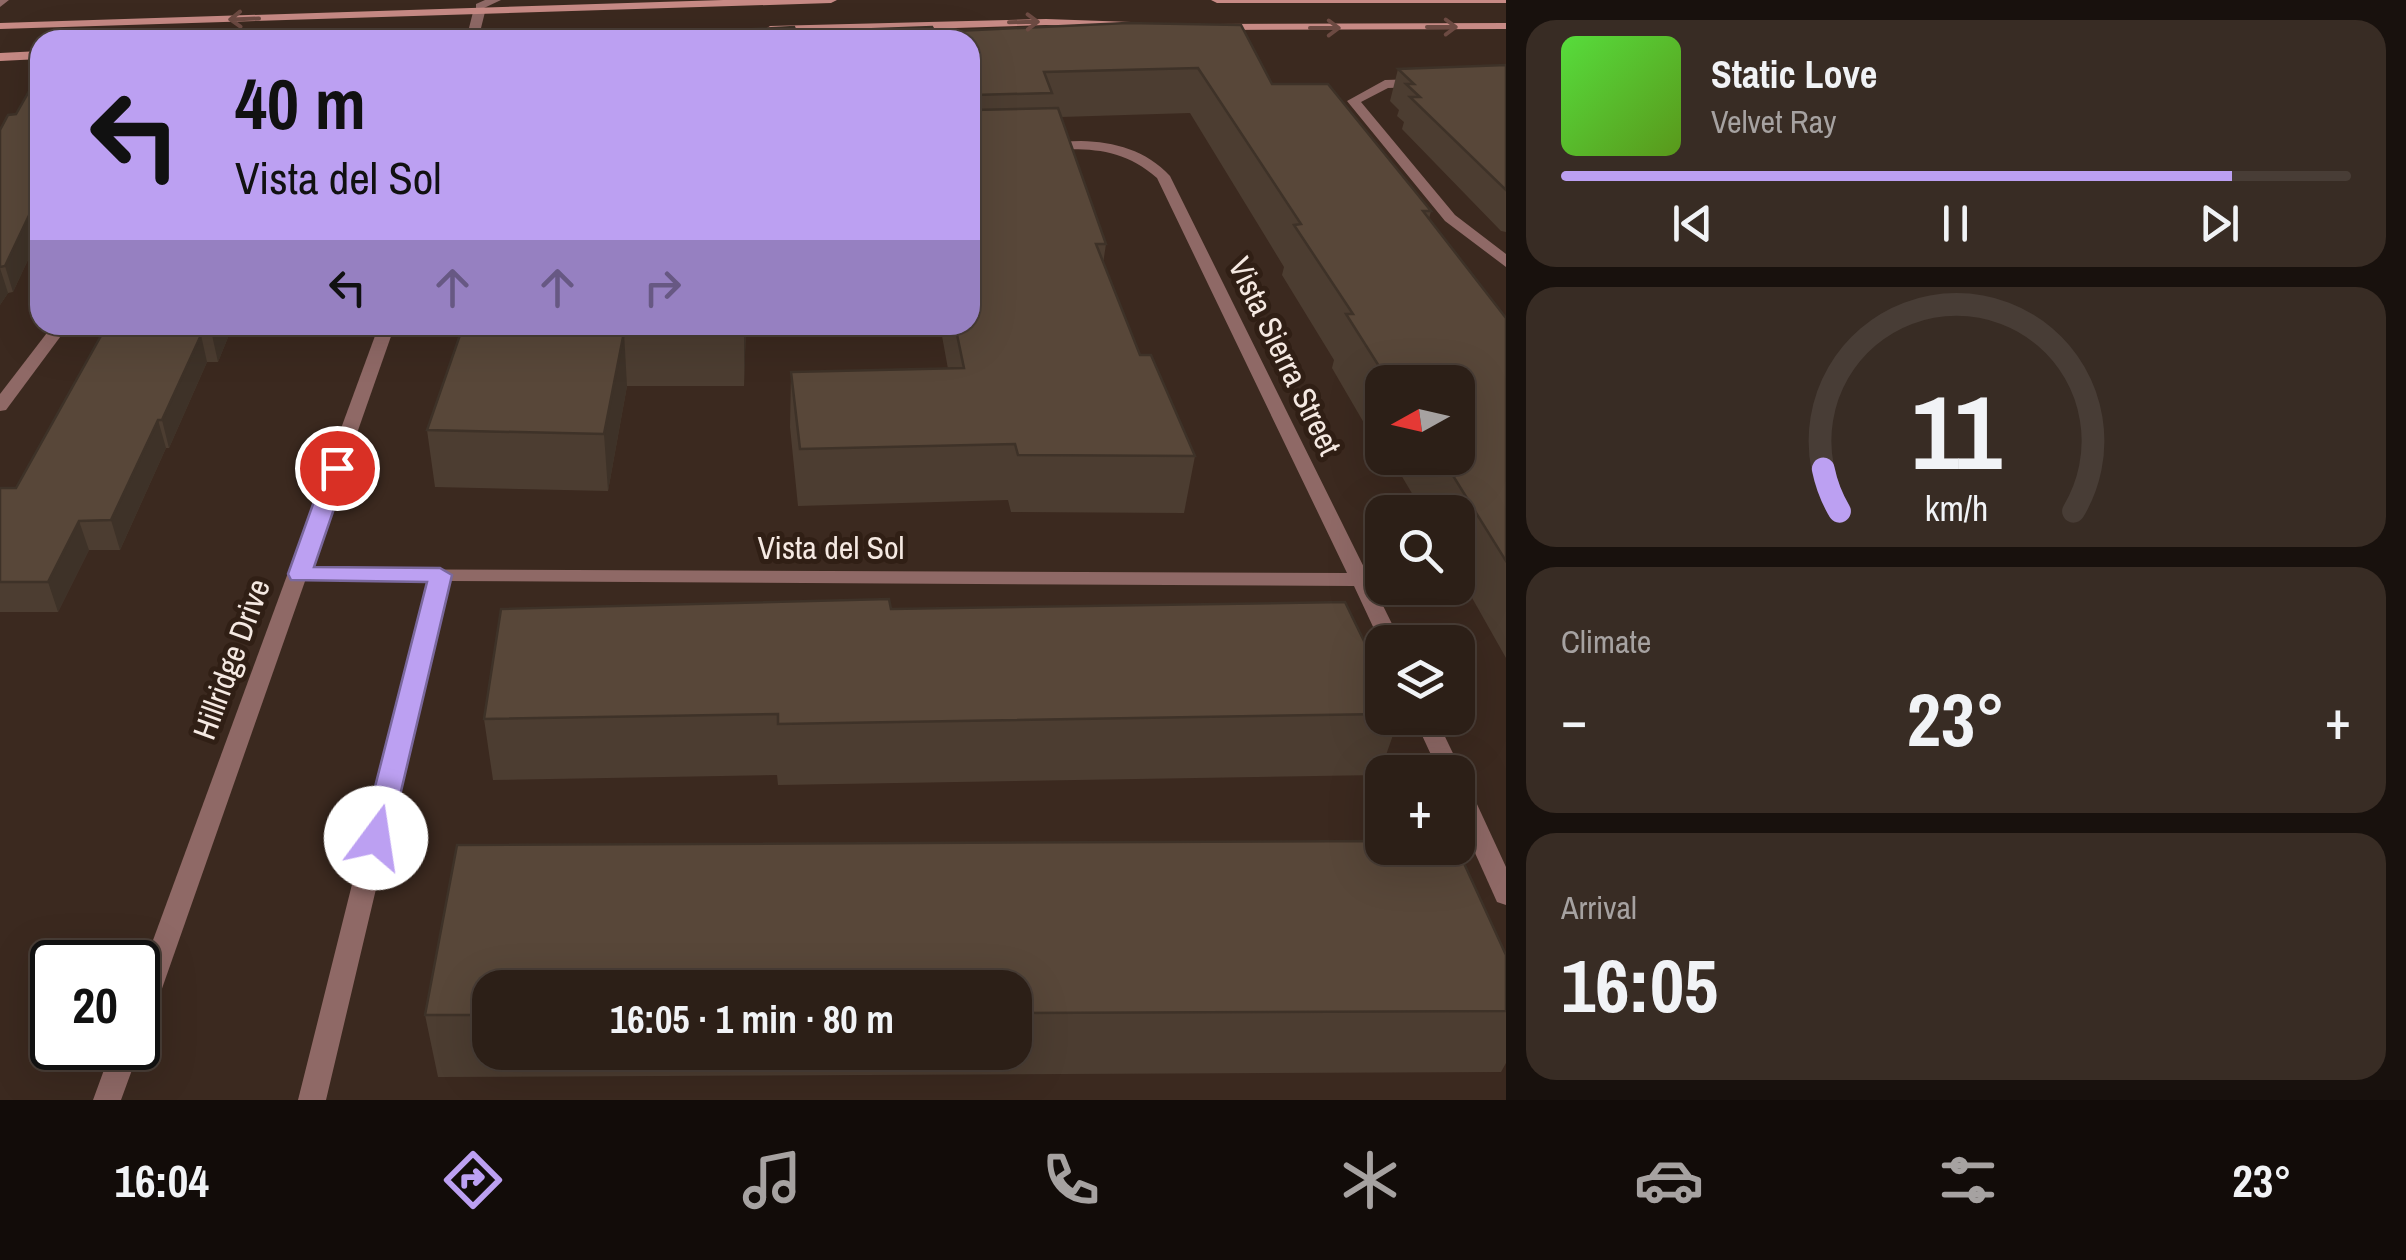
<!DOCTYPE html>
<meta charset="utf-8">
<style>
body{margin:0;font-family:"Archivo Narrow",sans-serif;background:#382c24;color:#f1f3f6;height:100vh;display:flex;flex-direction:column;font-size:38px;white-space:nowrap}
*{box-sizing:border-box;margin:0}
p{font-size:32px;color:#a6a2a1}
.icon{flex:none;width:55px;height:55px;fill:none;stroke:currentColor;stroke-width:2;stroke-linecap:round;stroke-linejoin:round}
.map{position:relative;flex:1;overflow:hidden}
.drawer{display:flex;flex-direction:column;gap:20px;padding:20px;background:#18110d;width:900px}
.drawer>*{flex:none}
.guide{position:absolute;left:30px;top:30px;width:950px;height:305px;border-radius:30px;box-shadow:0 10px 40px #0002,0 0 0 2px #483d36;background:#bca0f2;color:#111;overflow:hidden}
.needle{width:65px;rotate:262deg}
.controls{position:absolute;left:1365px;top:365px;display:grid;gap:20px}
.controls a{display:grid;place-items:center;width:110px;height:110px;border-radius:20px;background:#2c1f17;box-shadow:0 10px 40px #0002,0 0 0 2px #483d36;font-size:50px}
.speed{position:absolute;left:30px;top:940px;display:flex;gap:20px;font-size:50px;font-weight:700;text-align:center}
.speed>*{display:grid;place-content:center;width:130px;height:130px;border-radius:50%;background:#2c1f17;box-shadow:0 10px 40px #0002,0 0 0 2px #483d36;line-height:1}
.speed .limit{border:5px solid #111;border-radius:15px;background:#fff;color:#111}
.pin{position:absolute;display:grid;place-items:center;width:85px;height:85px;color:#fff;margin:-42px;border:5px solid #fff;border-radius:50%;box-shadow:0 2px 10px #0007}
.me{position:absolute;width:110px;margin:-55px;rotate:14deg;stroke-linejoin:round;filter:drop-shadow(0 0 8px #0008)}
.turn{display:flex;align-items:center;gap:35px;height:210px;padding:0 40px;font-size:45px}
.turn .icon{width:130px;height:130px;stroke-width:2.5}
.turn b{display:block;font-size:70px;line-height:85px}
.lanes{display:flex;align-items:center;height:95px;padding:0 40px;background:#0003;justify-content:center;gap:50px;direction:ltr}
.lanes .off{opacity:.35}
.big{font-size:75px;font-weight:700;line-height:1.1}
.drawer .card{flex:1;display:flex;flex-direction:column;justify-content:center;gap:15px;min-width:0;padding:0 35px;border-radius:30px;background:#382c24}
.drawer .dial{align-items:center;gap:0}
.dial svg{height:260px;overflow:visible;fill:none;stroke:#483d36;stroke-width:7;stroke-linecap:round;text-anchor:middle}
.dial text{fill:#f1f3f6;stroke:none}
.song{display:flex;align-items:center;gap:30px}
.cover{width:120px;height:120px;border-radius:15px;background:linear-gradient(135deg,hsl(110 70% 55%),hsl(90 70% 35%))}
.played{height:10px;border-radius:5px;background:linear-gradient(90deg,#bca0f2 85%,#483d36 85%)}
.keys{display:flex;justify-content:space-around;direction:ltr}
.heat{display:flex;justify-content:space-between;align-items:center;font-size:55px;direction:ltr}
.trip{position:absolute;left:472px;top:970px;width:560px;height:100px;border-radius:30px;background:#2c1f17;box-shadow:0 10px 40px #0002,0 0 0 2px #483d36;font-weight:700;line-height:100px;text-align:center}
.dock{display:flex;height:160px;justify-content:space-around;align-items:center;background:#120c09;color:#a6a2a1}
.dock .icon{width:70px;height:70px}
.dock .current{color:#bca0f2}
.dock b{font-size:45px;color:#f1f3f6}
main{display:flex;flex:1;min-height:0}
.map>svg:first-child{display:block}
</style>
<main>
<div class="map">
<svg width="1506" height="1100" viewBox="0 0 1506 1100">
<rect width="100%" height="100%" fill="#3b291f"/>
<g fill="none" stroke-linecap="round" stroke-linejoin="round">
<!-- lane -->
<g fill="#8f6966" fill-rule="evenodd">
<polygon points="0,0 9,0 0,7"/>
<polygon points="485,0 501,0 484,8 476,8 476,4"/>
<polygon points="1385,80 1418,79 1424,83 1418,87 1388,88 1361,102 1455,215 1506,254 1506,267 1445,221 1347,101"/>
<path d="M1081,141C1115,142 1146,150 1170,176L1401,642H1382V646L1354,586L449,581L326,1100H298L428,581L299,580L289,574L292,569L1347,573L1157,178C1123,148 1090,148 1047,150L1040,146L1047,142Z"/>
<polygon points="53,325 69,325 6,410 0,411 0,394"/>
<polygon points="1414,718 1436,718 1462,772 1458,778 1458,772 1439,772"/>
<polygon points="1458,780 1466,783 1470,789 1506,867 1506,905 1497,902 1458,815"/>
</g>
<!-- street -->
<g fill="#8f6966" fill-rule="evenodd">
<polygon points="479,9 485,12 478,40 466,40 473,12"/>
<polygon points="379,325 395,325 152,1017 148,1025 138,1029 138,981"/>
<polygon points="138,1043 140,1048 121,1100 93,1100 112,1048 138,1048"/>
</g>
<!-- secondary -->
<g fill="#c78a85" fill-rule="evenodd">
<polygon points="723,0 837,0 831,3 0,29 0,23"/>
<polygon points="1211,0 1506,0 1506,3 1217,3"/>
<polygon points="1046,19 1131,22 1137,25 1131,28 1046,25 770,34 764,30 770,26"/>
<polygon points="1506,23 1506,29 1215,30 1209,27 1215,24"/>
<polygon points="680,31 680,35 676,37 432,40 438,36"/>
<polygon points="40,51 40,59 0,61 0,53"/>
</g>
</g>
<!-- wall -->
<g fill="#4c3d31" fill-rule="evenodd">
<polygon points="1127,23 1272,84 1431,211 1429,219 1506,318 1506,658 1458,573 1458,512 1423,512 1394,463 1388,463 1385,458 1458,458 1458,382 1382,382 1382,454 1332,368 1334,360 1282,275 1284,267 1190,113 1061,117 1106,244 1103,264 1140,355 1195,456 1184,513 1011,512 1008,500 798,506 790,427 791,372 948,369 940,325 830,328 830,325 970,325 970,40 796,32 935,32"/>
<polygon points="1506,65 1506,232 1501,231 1402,129 1404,122 1397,116 1399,110 1390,101 1398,69"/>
<polygon points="40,72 40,234 13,292 8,293 0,305 0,130 16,114"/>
<polygon points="107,325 233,325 218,362 207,362 169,448 166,448 120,550 89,550 58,612 0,612 0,488 16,488"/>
<polygon points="468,325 746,325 744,386 627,386 608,491 435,487 427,430"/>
<polygon points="891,609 1382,678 1382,718 1399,718 1379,775 778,785 777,775 493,780 484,719"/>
<path d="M1382,841V848H1457L1506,955V1063L1501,1072L438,1077L425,1015L457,845ZM490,988H1015V1052H490Z"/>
</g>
<!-- shaded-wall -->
<g fill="#3e3228">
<polygon points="34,205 40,224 40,234 13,292 5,266"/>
<polygon points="0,268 8,293 0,305"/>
<polygon points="216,325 233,325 218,362 212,335"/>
<polygon points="744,325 746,325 744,386"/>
<polygon points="624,332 627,386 608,491 604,434"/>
<polygon points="201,335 207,362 169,448 162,420"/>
<polygon points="158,420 166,448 120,550 111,520"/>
<polygon points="79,521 89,550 58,612 48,582"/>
</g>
<!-- building -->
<g fill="#584739" stroke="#3e3228" stroke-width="2.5">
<polygon points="1127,23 1241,25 1272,84 1328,84 1431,211 1423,211 1506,318 1506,561 1442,458 1458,458 1458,382 1389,382 1346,314 1353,314 1294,225 1301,224 1198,68 1044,72 1052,93 974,95 970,99 974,110 1058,108 1106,244 1096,244 1140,355 1151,355 1195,456 1018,455 1015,444 800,449 791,372 964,368 955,325 970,325 970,40 539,40 794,27 796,32 932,27 935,32"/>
<polygon points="1506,65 1506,190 1410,97 1420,97 1406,84 1414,84 1398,69"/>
<polygon points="40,72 40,204 34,205 5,266 0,267 0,130 8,115 16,114"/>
<polygon points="107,325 216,325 212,335 201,335 162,420 158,420 111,520 79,521 48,582 0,582 0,488 16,488"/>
<polygon points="468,325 744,325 744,332 624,332 604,434 427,430 461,332 467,332"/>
<polygon points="889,599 891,609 1345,602 1382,678 1382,714 778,724 778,714 484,719 501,609"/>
<polygon points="1382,841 1382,848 1457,848 1506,955 1506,1011 1015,1013 1015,988 490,988 490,1015 425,1015 457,845"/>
</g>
<!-- one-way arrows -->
<defs><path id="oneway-shaft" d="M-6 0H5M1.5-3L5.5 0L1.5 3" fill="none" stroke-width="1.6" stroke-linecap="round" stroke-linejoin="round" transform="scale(2.5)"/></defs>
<g stroke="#6c4a42">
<use href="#oneway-shaft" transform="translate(244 19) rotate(178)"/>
<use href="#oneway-shaft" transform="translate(1024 22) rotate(-1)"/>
<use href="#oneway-shaft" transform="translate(1442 27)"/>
<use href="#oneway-shaft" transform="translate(1325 28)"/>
</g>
<!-- route -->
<polygon fill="#bca0f2" stroke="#7a689d" stroke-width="2.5" points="337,461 348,468 314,567 440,568 452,575 390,838 386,845 376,848 366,845 362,838 427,582 291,580 288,574 326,468"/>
<g text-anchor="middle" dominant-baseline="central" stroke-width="10" stroke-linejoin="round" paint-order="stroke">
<!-- street labels -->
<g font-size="32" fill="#f5e9e2" stroke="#301f15">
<text transform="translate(1285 356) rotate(64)">Vista Sierra Street</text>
<text x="831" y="547">Vista del Sol</text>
<text transform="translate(231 659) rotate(-70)">Hillridge Drive</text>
</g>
</g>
</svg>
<div class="controls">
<a><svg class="needle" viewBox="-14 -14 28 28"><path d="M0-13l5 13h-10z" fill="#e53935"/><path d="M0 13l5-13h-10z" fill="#a6a2a1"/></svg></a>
<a><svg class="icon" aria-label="search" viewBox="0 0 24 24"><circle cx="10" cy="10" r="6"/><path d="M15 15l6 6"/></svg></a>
<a><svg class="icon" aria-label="layers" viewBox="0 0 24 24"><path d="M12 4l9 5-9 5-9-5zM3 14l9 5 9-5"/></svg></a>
<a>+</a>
</div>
<div class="speed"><div class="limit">20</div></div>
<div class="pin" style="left:337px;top:468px;background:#d93025"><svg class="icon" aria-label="arrive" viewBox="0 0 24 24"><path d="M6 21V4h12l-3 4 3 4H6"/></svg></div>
<svg class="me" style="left:376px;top:838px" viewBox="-20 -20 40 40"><circle r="19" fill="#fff"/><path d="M0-13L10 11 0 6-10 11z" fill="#bca0f2"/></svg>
<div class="trip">16:05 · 1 min · 80 m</div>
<div class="guide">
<div class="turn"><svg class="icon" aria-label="left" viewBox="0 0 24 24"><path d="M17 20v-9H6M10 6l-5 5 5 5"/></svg><div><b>40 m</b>Vista del Sol</div></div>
<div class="lanes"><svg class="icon" aria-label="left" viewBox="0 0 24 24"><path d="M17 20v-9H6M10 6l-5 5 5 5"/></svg><svg class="icon off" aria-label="ahead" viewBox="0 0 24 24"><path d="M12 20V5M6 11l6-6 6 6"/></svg><svg class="icon off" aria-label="ahead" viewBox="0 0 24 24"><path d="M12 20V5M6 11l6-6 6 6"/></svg><svg class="icon off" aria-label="right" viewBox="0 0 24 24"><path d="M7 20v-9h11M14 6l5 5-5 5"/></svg></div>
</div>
</div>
<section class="drawer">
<div class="card">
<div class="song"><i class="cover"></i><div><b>Static Love</b><p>Velvet Ray</p></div></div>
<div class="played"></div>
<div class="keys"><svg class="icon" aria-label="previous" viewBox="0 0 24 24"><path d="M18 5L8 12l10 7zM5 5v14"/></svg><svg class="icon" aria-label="pause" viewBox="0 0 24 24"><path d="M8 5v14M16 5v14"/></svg><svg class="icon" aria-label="next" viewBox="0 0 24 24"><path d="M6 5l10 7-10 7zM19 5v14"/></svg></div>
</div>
<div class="card dial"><svg viewBox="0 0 100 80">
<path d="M14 69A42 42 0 1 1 86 69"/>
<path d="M14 69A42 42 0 0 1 9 56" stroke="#bca0f2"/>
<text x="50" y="56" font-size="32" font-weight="700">11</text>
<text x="50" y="72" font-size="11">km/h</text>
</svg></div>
<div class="card"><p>Climate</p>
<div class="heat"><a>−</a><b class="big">23°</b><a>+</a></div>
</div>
<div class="card"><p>Arrival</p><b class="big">16:05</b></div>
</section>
</main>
<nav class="dock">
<b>16:04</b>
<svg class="icon current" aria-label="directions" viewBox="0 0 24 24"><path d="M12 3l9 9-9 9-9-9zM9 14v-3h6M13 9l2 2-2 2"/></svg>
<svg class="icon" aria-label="music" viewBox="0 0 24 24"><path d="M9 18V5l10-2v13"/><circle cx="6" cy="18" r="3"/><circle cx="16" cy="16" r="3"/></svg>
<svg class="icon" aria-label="phone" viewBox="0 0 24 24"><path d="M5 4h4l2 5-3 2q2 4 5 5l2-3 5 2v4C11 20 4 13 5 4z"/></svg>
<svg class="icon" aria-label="climate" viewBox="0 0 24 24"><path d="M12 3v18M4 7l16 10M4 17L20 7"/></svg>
<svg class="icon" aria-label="car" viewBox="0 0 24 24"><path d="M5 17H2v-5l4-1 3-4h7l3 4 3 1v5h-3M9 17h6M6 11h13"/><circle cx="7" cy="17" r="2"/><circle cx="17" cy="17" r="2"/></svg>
<svg class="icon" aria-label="filters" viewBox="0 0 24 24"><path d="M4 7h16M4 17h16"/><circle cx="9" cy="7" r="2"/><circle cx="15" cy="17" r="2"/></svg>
<b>23°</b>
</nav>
